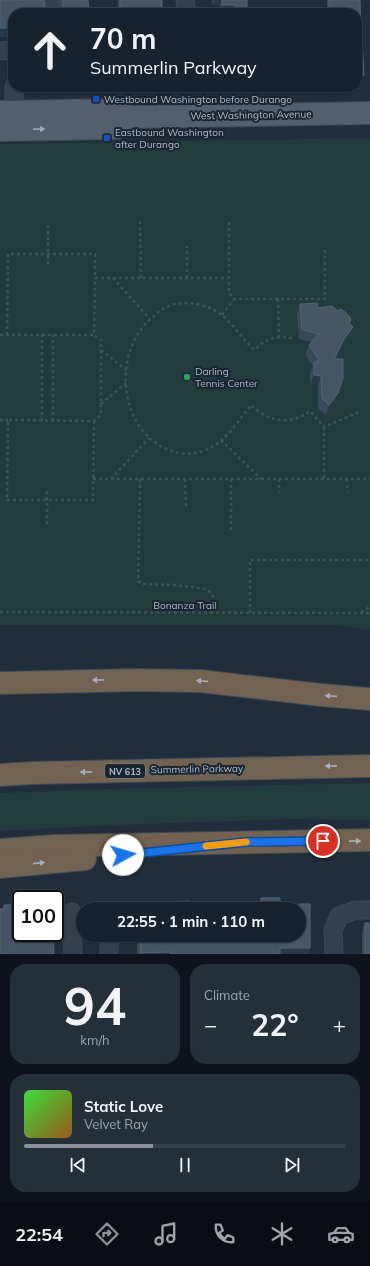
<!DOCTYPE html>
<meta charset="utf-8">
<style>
body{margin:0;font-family:Mulish,sans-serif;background:#252f38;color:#f1f3f6;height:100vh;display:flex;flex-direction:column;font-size:15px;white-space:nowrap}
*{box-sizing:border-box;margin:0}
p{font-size:13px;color:#9fa4a9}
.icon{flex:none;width:22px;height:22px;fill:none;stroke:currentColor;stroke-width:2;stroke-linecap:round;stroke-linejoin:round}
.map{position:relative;height:954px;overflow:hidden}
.side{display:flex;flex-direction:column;gap:10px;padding:10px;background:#0d1318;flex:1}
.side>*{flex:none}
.guide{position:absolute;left:8px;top:8px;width:354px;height:84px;border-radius:16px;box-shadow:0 1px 3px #0004,0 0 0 1px #363f48;background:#18222c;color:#f1f3f6;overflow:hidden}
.speed{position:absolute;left:12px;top:890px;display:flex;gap:8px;font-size:20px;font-weight:700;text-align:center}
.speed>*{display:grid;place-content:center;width:52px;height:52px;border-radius:50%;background:#18222c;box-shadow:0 1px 3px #0004,0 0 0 1px #363f48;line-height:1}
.speed .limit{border:2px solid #111;border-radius:6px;background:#fff;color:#111}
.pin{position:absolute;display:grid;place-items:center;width:34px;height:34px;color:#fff;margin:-17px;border:2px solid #fff;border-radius:50%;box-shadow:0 1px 4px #0007}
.me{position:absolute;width:44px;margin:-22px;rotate:84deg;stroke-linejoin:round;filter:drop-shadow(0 0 3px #0008)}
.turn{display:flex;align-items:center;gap:14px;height:84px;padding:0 16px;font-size:18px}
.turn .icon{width:52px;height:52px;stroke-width:2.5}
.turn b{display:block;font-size:28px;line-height:34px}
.big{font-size:30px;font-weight:700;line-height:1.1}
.side .tile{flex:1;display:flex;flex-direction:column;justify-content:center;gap:6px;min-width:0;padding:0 14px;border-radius:16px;background:#252f38}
.side .dial{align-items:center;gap:0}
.dial b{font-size:52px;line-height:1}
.song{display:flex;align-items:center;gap:12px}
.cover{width:48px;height:48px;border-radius:6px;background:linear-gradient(135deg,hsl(120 70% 55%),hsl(30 70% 35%))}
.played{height:4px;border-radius:2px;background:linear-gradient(90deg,#8c9099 40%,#363f48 40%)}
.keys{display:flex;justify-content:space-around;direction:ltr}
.heat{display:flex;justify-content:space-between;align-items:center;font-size:22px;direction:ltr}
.side .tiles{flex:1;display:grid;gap:10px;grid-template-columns:1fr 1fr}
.tile:last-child{grid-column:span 2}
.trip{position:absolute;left:76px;top:902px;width:230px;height:40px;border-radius:20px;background:#18222c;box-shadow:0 1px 3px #0004,0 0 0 1px #363f48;font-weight:700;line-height:40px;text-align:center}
.tabs{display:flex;height:64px;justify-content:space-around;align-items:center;background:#0a0e12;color:#9fa4a9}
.tabs .icon{width:28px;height:28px}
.tabs .active{color:#8c9099}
.tabs b{font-size:18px;color:#f1f3f6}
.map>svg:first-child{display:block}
</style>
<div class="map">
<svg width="370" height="954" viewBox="0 0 370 954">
<rect width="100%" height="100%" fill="#202e3b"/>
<!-- green -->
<g fill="#223c3c">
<polygon points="370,138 370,630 340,625 0,625 0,144"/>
<polygon points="370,783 370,820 291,819 115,825 0,831 0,793 103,789"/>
</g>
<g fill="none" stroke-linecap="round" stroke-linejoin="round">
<defs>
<g id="minor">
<polyline points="49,0 50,13"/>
<polyline points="185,0 187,13"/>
<polyline points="0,51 13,50"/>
<polyline points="14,87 14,111"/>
<polyline points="72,912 73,954"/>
<polyline points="109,935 109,954"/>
<polyline points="334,954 333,930 339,916 356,910 370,910"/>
</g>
<g id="major">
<polyline points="0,112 115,110 131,117 370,113"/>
<polyline points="0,130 116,128 131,117"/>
</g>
<g id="highway">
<polyline points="0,683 137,680 200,681 321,695 370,699"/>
<polyline points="0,775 33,773 370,766"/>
<polyline points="0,850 54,846 370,840"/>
<polyline points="0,867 85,859"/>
</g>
</defs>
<!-- minor casing -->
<use href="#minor" stroke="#3d4955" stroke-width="19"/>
<!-- major casing -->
<use href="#major" stroke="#3d4955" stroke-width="24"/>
<!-- highway casing -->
<use href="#highway" stroke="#3f4b56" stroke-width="24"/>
<!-- path -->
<g stroke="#3b5554" stroke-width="2.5" stroke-dasharray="3 3" stroke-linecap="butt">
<polyline points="140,221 141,278"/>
<polyline points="229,222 229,293 234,299 325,299 325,250"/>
<polyline points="48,264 48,225"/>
<polyline points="113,278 150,319"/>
<polyline points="187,278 187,246"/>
<polyline points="278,299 279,336"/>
<polyline points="222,315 234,299"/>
<polyline points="0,335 94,335"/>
<polyline points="7,335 8,254 95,254 95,278 229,278"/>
<path d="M292,338C276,335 266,339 254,350C243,339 234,326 223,316C210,305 191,301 175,304C167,306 160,310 154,316C111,349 117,433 172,451C186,456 202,454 215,445C228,437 241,418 251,405C269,422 289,426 310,411L324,427L359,412"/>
<polyline points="101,350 126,370"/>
<polyline points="101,404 126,383"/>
<polyline points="0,419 1,420 8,420"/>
<polyline points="42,421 42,335"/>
<polyline points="53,421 53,335"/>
<polyline points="94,421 93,500 7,500 8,420 94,421 101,415 101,340 94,335 95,278"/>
<polyline points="324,427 324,479"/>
<polyline points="221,440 261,479"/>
<polyline points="93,479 370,479"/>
<polyline points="111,479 149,438"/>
<polyline points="140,479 138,581 142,584 174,585 207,589 213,596 218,613"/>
<polyline points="185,479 186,509"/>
<polyline points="231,479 231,531"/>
<polyline points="279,479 279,492"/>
<polyline points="347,479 347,492"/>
<polyline points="47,491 47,527"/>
<polyline points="0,612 370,613"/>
<polyline points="361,612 370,607"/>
<polyline points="250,613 250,560 370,560"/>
</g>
<!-- minor -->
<use href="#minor" stroke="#34404b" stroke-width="17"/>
<!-- major -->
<use href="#major" stroke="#525f6c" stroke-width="22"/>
<!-- highway -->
<use href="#highway" stroke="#726251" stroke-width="22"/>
</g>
<!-- wall -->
<g fill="#384958">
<polygon points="58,0 88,0 59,12 60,11"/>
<rect x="118" y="0" width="44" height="13"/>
<polygon points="212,0 247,0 247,13 232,13 232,11 220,11 220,5 212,5"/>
<polygon points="327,0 360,0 362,80 357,13 327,13"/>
<polygon points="300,304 338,311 351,320 350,324 353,327 349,336 340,349 335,359 343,378 334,403 326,415 318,408 318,385 310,385 310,373 313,366 305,355 309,345 311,342 299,339 297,314"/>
<polygon points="261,898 280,908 298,908 299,904 310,948 308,954 137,954 137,935 299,935 167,909 169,902 242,908 257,908"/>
<polygon points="365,923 370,954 362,954 362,932"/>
</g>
<!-- shaded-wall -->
<g fill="#293948">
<polygon points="214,0 222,0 220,5 212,5"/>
<polygon points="222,5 235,5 232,11 220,11"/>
<polygon points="11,26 13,26 13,35 9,35 8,37 0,37 0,28"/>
<polygon points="357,75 364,75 362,80 357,81"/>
<polygon points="124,87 163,87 123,88"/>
<polygon points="353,327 349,336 340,349 331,369 334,359 344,339"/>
<polygon points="314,375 321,376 318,385 310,385"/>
<polygon points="338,393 334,403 326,415 329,405"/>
<polygon points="280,948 310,948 308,954 278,954"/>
<polygon points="170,952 170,954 141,954 141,953"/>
</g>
<!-- building -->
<g fill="#455564" stroke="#556574">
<polygon points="0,0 44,0 45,9 49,13 13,13 13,26 11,26 11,28 0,28"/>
<polygon points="63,0 88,0 89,13 57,13 59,12 62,9 63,3"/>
<polygon points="120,0 162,0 162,13 126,13 126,12 120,12"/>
<polygon points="222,0 247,0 247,13 235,13 235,5 222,5"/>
<polygon points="329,0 360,0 361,39 362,39 364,75 357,75 357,13 329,13"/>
<polygon points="317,303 318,308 332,306 338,311 340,309 345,312 349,316 351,320 349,323 353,327 344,339 334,359 343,359 343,378 338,393 329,405 322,398 321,376 314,375 314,363 319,360 309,345 319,334 302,329 300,304"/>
<polygon points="261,898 280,898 280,908 299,908 299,904 310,904 310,948 280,948 280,954 171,954 170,952 141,953 140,935 299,935 299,909 168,909 170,909 169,902 189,901 189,903 215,902 215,906 242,905 242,908 261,908"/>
<polygon points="4,905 21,905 21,933 53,933 54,954 0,954 0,909 4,909"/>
<rect x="365" y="923" width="5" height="31"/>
</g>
<!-- one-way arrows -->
<defs><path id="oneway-solid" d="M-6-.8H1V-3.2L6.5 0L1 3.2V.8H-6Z"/></defs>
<use fill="#9ca9b6" href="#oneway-solid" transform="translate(39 129) rotate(-1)"/>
<g fill="#a6aeb6">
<use href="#oneway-solid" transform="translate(98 680) rotate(179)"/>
<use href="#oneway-solid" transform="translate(202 681) rotate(-176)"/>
<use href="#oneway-solid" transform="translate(331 696) rotate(-176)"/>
<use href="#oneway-solid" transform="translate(331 766) rotate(179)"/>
<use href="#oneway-solid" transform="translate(86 772) rotate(179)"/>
<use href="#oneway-solid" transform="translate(355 841) rotate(-1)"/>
<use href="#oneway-solid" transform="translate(39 863) rotate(-6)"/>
</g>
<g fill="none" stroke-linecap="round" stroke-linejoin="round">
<defs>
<polyline id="route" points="123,855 246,842 323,841"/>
</defs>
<!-- route casing -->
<use href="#route" stroke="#114b97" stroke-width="10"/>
<!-- route -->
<use href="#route" stroke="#1a73e8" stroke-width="7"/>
<!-- slow -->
<polyline stroke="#f59e0b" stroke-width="7" points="206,846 246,842"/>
</g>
<!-- markers -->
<g fill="#1a4fb4" stroke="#192530" stroke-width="1.5">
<rect x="92" y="95" width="8" height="8" rx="2"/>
<rect x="103" y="134" width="8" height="8" rx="2"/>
</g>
<circle fill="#2e9e5b" stroke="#192530" stroke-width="1.5" cx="187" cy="377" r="4"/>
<g text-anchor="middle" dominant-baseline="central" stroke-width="4" stroke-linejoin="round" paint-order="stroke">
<!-- shield labels -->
<rect fill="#192530" stroke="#828e9a" stroke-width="1" x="105" y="764" width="40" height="14" rx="3"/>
<g font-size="9" font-weight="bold" fill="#afbbc8">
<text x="125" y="771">NV 613</text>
</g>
<!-- poi labels -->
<g font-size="10" fill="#afbbc8" stroke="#192530" text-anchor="start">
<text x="104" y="99">Westbound Washington before Durango</text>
<text x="115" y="132">Eastbound Washington<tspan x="115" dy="12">after Durango</tspan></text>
<text x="195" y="371">Darling<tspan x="195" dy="12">Tennis Center</tspan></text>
</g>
<!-- street labels -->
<g font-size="10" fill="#afbbc8" stroke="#192530">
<text transform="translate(251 115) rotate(-1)">West Washington Avenue</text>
<text x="185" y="605">Bonanza Trail</text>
<text transform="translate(197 769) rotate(-1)">Summerlin Parkway</text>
</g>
</g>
</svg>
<div class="speed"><div class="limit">100</div></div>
<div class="pin" style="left:323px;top:841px;background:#d93025"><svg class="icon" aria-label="arrive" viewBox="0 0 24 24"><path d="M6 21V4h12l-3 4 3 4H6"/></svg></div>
<svg class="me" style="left:123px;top:855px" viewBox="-20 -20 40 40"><circle r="19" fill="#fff"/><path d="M0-13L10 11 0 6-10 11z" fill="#1a73e8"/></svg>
<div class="trip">22:55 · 1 min · 110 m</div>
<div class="guide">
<div class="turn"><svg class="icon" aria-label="ahead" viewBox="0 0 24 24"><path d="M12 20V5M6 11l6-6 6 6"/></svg><div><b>70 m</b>Summerlin Parkway</div></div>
</div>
</div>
<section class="side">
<div class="tiles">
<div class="tile dial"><b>94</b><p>km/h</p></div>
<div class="tile"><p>Climate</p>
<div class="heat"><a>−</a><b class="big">22°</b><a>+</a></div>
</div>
<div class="tile">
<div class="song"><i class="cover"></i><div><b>Static Love</b><p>Velvet Ray</p></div></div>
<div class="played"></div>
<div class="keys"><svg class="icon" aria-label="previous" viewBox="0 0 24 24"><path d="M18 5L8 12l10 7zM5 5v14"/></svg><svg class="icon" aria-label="pause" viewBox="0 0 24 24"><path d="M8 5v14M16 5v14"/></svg><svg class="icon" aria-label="next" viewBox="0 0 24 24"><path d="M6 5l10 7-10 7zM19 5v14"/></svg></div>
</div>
</div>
</section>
<nav class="tabs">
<b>22:54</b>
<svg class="icon active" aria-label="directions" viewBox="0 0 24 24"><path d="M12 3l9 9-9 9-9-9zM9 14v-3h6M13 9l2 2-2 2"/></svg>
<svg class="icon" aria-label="music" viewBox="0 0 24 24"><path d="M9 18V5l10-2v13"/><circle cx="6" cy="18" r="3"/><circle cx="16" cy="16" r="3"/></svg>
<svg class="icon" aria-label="phone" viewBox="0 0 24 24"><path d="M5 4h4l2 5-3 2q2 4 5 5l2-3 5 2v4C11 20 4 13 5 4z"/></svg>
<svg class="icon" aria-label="climate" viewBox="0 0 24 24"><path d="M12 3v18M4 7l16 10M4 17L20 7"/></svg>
<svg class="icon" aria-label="car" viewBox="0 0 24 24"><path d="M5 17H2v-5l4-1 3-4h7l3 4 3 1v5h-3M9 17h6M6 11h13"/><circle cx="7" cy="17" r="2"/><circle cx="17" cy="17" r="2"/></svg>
</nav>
